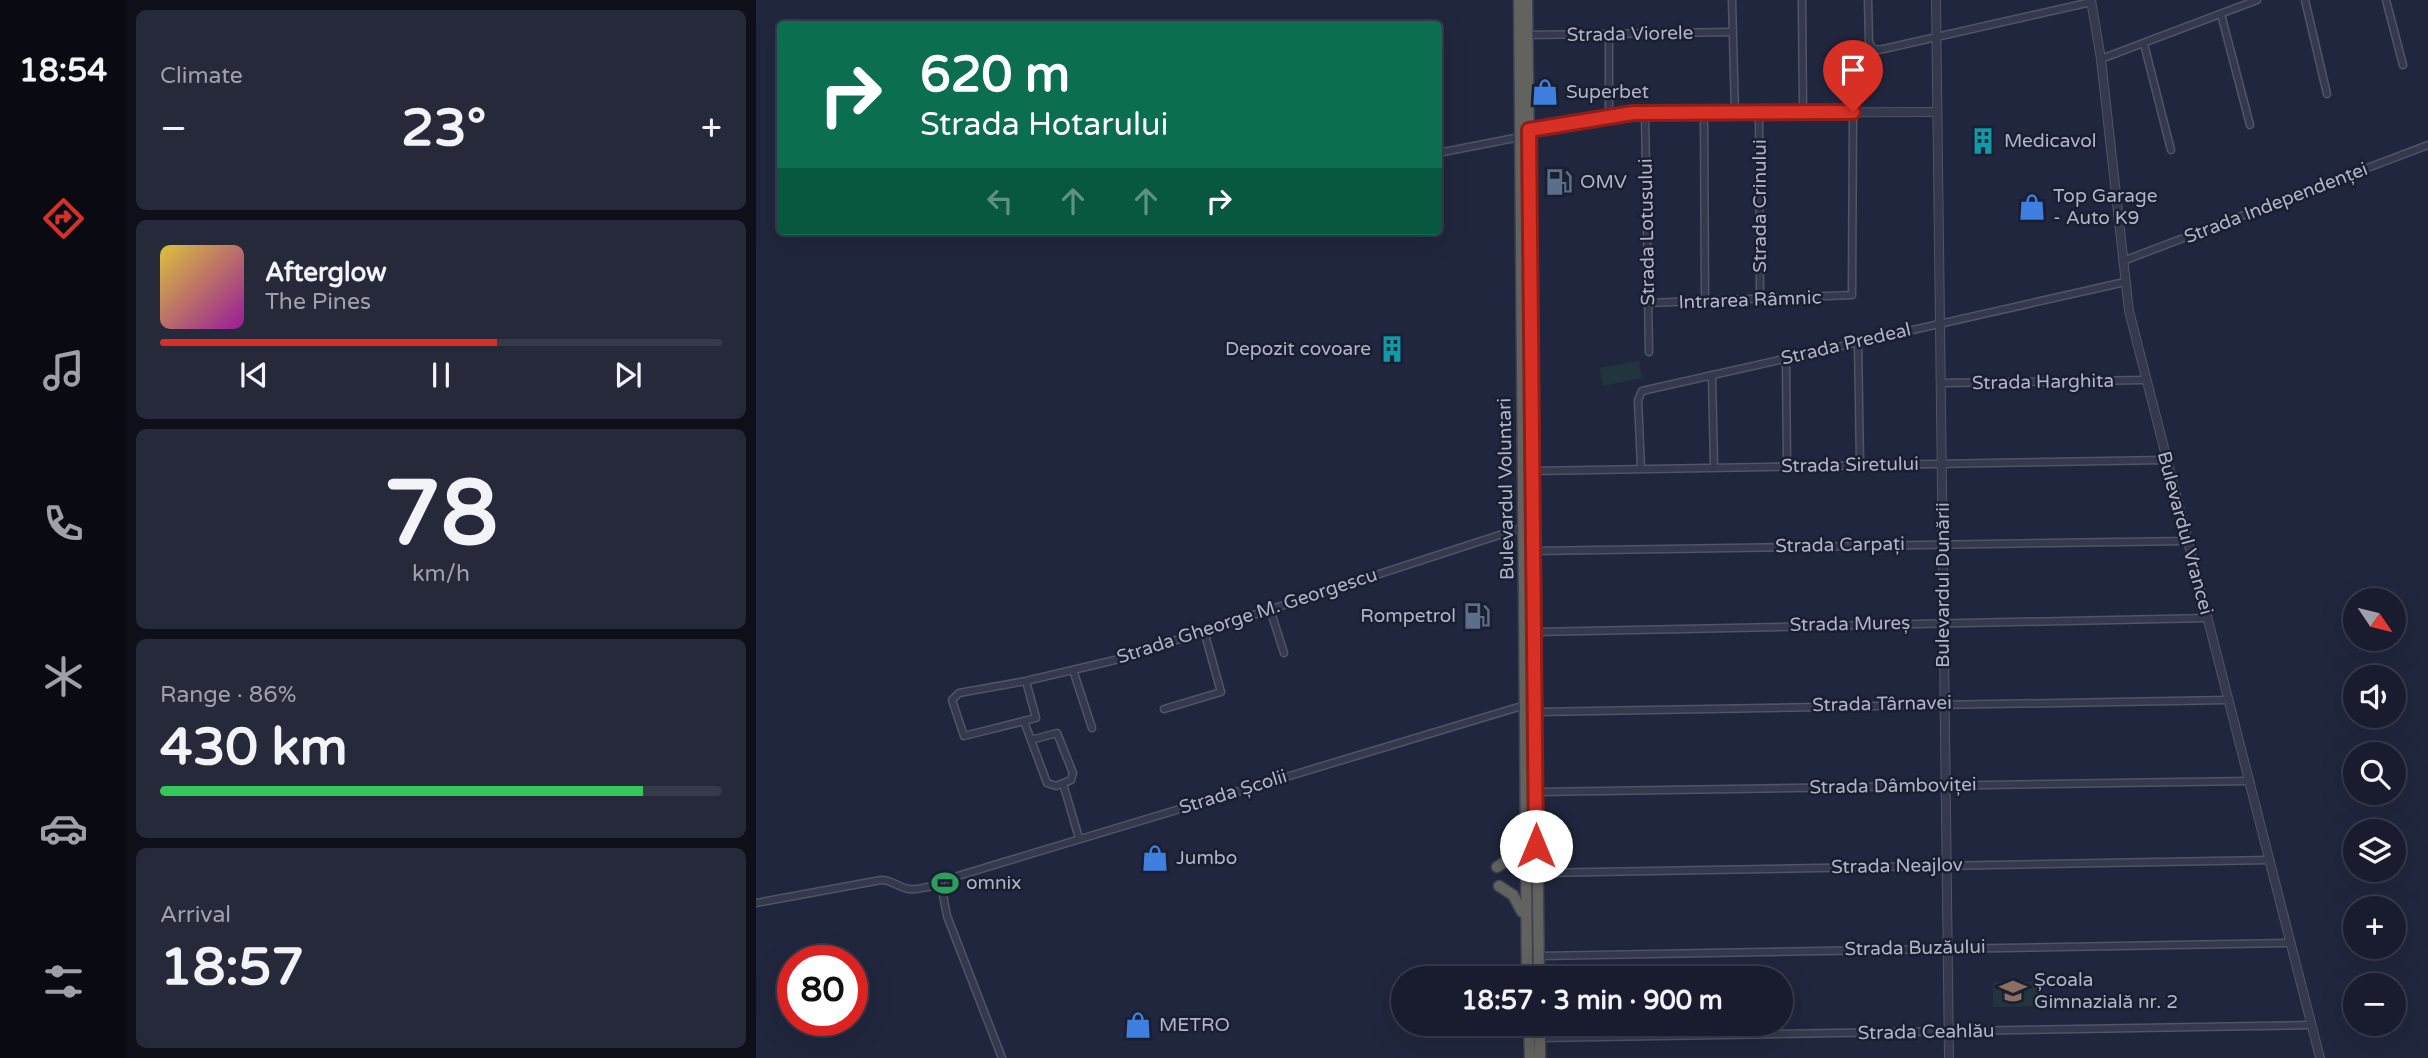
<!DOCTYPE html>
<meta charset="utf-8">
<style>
body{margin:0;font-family:"Varela Round",sans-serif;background:#25293a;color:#f1f3f6;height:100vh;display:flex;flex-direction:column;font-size:26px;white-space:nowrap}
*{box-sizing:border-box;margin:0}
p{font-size:23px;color:#9fa1aa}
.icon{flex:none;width:38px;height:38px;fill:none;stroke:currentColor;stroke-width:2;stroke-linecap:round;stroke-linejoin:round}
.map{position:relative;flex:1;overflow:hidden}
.sheet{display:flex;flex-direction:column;gap:10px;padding:10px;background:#0d0f19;width:630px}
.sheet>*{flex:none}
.hud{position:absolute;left:21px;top:21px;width:665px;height:214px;border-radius:7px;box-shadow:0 7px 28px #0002,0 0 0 2px #363a4a;background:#0b6e4f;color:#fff;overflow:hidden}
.needle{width:46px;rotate:125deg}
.tools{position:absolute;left:1587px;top:588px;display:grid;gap:14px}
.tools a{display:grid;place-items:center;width:63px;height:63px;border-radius:50%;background:#181c2e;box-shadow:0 7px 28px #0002,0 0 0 2px #363a4a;font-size:35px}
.speed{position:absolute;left:21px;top:945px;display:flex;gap:14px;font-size:35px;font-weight:700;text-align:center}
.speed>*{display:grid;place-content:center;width:91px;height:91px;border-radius:50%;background:#181c2e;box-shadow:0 7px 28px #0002,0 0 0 2px #363a4a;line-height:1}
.speed .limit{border:10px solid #d22;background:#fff;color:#111}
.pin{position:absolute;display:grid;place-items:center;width:60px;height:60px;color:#fff;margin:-72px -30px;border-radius:50% 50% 50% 0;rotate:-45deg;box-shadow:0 0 7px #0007}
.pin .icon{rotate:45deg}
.me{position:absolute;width:77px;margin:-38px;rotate:0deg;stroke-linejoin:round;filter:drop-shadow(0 0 5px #0008)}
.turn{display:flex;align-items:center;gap:24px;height:147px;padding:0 28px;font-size:32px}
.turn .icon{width:91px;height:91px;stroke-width:2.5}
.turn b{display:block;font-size:49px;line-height:60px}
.lanes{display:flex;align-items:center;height:66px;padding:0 28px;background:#0003;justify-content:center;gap:35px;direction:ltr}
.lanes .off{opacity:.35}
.big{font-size:52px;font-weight:800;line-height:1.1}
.sheet .card{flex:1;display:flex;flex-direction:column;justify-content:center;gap:10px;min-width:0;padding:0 24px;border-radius:10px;background:#25293a}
.sheet .dial{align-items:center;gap:0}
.dial b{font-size:91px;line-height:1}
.song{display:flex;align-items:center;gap:21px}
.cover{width:84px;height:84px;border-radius:10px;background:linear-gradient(135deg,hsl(50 70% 55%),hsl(300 70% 35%))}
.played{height:7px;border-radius:4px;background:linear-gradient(90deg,#d93025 60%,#363a4a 60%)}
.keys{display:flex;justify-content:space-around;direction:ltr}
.heat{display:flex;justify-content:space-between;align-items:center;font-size:38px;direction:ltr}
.charge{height:10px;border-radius:5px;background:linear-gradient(90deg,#34c759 86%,#363a4a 0)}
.trip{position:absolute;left:635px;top:966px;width:402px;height:70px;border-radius:35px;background:#181c2e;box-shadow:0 7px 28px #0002,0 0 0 2px #363a4a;font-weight:800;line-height:70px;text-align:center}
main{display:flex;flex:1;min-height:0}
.dock{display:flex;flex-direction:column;width:126px;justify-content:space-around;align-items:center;background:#0a0b12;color:#9fa1aa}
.dock .icon{width:49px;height:49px}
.dock .current{color:#d93025}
.dock b{font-size:32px;color:#f1f3f6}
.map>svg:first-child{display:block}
</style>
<main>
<nav class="dock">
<b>18:54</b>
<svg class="icon current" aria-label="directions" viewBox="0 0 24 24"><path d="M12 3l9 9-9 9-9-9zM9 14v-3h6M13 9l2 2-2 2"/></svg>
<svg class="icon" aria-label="music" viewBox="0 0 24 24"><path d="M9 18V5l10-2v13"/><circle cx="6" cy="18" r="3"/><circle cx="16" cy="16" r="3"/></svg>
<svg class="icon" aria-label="phone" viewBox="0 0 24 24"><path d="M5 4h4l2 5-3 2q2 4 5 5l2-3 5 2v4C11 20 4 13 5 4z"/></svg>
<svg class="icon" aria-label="climate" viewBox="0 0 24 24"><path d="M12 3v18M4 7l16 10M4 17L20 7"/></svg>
<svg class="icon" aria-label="car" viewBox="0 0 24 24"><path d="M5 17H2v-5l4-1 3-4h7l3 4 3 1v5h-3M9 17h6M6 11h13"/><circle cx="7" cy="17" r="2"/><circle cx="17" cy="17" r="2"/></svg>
<svg class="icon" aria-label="filters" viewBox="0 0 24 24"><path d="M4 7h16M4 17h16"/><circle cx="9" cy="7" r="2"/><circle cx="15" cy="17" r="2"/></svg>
</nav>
<section class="sheet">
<div class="card"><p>Climate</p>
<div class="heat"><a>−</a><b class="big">23°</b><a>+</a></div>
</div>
<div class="card">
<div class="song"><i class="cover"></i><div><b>Afterglow</b><p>The Pines</p></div></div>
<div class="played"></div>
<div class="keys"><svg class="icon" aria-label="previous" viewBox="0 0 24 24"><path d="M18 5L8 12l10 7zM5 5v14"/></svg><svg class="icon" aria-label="pause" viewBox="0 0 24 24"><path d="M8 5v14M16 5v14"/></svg><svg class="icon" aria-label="next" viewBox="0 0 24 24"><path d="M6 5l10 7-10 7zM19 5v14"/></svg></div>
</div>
<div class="card dial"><b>78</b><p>km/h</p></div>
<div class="card"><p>Range · 86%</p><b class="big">430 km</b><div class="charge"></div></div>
<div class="card"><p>Arrival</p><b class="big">18:57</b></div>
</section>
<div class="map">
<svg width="1672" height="1058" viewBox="0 0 1672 1058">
<rect width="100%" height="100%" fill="#20263d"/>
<!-- green -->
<g fill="#22353e">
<polygon points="883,361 886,378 847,386 844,368"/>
<polygon points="1237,982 1287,982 1287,1006 1237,1007"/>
</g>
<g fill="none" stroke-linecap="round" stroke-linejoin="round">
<defs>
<g id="minor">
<polyline points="976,0 979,113"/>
<polyline points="1046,0 1047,112"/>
<polyline points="1112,0 1113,42 1116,48 1123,50 1335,2"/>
<polyline points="1549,0 1571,94"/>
<polyline points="1630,0 1647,65"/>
<polyline points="1465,14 1494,125"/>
<polyline points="853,34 853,115"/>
<polyline points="772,35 976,32"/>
<polyline points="1388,44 1415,150"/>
<polyline points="1345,59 1501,0"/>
<polyline points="889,113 893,352"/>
<polyline points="948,113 949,301"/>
<polyline points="1003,113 1004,299"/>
<polyline points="682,153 764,137"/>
<polyline points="1367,261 1672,145"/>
<polyline points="892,303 1096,295 1097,112"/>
<polyline points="1102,341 1104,464"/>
<polyline points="1030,357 1031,466"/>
<polyline points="956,375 958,466"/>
<polyline points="1185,383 1389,380"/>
<polyline points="885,467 882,400 886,391 1369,282"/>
<polyline points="778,471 1409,460"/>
<polyline points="778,551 1431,541"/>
<polyline points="514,609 528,653"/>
<polyline points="779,632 1451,618"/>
<polyline points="317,670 336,728"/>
<polyline points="270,681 280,718 208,736 196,700 203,693 270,681 359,660 768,527"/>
<polyline points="408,709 465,692 448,631"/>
<polyline points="780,712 1472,700"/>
<polyline points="268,721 291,783 300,786 315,780 317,773 301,733 275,740"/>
<polyline points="308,787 323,838"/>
<polyline points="781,792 1494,781"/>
<polyline points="781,873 1514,860"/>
<path d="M0,903L125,880C137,880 143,888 153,889C166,891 176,882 189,888"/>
<polyline points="782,956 1535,943"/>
<polyline points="784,1038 1555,1025"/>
<polyline points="246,1058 191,916 187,895 195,878 769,705"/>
</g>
<g id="tertiary">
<polyline points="1180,0 1193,1058"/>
<polyline points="1335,0 1345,59 1373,311 1564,1058"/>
<polyline points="773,130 877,113 1180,112"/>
</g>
<g id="trunk">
<polyline points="763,0 771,978"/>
<polyline points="771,0 783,978"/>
<polyline points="741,867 757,856 766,834"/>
<polyline points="743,886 757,895 766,912"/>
<polyline points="773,1024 774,1058"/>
<polyline points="784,1024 784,1058"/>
</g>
</defs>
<!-- minor casing -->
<use href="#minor" stroke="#4f5467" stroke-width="9"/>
<!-- tertiary casing -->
<use href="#tertiary" stroke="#4f5467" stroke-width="10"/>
<!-- trunk casing -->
<use href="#trunk" stroke="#3c4154" stroke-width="13"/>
<!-- minor -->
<use href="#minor" stroke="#34394d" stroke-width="6"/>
<!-- tertiary -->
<use href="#tertiary" stroke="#34394d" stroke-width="8"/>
<!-- trunk -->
<use href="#trunk" stroke="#62625e" stroke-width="10"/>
</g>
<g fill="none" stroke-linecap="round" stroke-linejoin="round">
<defs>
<polyline id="route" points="780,846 773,130 877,113 1097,112"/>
</defs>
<!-- route casing -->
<use href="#route" stroke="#8d1f18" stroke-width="18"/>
<!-- route -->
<use href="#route" stroke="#d93025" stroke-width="12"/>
</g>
<!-- icons -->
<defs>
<symbol id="shop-bare" viewBox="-9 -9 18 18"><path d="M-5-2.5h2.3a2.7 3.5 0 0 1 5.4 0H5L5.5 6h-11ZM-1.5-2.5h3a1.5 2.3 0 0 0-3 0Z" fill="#3f7fe0" stroke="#191e31" stroke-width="2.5" paint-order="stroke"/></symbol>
<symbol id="building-bare" viewBox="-9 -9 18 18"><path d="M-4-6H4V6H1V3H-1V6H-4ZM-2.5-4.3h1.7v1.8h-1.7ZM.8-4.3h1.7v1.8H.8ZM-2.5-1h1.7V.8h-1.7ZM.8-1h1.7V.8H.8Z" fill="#0f9aa8" stroke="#191e31" stroke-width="2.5" paint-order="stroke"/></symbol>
<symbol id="fuel-bare" viewBox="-9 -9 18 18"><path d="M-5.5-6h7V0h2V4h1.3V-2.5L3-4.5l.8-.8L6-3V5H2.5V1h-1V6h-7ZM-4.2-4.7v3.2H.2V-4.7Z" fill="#5c6f8a" stroke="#191e31" stroke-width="2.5" paint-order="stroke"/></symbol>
<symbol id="stadium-bare" viewBox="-9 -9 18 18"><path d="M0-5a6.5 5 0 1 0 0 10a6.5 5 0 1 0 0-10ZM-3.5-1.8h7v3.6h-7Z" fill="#2e9e5b" stroke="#191e31" stroke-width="2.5" paint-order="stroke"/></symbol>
<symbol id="school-bare" viewBox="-9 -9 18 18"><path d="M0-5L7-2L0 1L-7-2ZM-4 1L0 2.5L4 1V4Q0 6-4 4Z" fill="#8d6e63" stroke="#191e31" stroke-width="2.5" paint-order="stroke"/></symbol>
</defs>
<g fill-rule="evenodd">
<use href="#shop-bare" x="770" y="73" width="38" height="38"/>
<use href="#building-bare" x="1208" y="122" width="38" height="38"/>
<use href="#fuel-bare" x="784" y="163" width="38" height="38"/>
<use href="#shop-bare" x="1257" y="188" width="38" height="38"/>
<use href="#building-bare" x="617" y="330" width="38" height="38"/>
<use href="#fuel-bare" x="702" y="597" width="38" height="38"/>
<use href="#shop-bare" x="380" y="839" width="38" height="38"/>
<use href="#stadium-bare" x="170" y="864" width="38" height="38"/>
<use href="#school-bare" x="1238" y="972" width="38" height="38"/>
<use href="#shop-bare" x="363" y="1006" width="38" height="38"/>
</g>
<g text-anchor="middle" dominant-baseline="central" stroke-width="5" stroke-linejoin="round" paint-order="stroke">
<!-- street labels -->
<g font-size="19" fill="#afb4c9" stroke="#191e31">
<text transform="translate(874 34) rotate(-1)">Strada Viorele</text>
<text transform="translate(1520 203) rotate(-21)">Strada Independenței</text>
<text transform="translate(1004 206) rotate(-90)">Strada Crinului</text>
<text transform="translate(891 232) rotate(-91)">Strada Lotusului</text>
<text transform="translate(994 300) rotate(-2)">Intrarea Râmnic</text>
<text transform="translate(1090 344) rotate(-13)">Strada Predeal</text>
<text transform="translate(1287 382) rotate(-1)">Strada Harghita</text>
<text transform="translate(1094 465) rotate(-1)">Strada Siretului</text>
<text transform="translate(750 489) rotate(-91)">Bulevardul Voluntari</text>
<text transform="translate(1429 533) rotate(75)">Bulevardul Vrancei</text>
<text transform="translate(1084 545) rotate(-1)">Strada Carpați</text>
<text transform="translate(1187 585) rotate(-90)">Bulevardul Dunării</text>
<text transform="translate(491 616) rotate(-18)">Strada Gheorge M. Georgescu</text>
<text transform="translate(1094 624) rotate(-1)">Strada Mureș</text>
<text transform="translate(1126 704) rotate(-1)">Strada Târnavei</text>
<text transform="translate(1137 786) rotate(-1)">Strada Dâmboviței</text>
<text transform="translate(477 792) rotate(-17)">Strada Școlii</text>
<text transform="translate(1141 866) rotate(-1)">Strada Neajlov</text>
<text transform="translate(1159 948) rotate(-1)">Strada Buzăului</text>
<text transform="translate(1170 1032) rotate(-1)">Strada Ceahlău</text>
</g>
<!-- poi labels -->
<g font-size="19" fill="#afb4c9" stroke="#191e31" text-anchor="start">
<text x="810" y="92">Superbet</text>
<text x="1248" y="141">Medicavol</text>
<text x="824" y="182">OMV</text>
<text x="1297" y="196">Top Garage<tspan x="1297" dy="22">- Auto K9</tspan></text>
<text x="615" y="349" text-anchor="end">Depozit covoare</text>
<text x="700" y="616" text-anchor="end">Rompetrol</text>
<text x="420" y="858">Jumbo</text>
<text x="210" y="883">omnix</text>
<text x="1278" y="980">Școala<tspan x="1278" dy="22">Gimnazială nr. 2</tspan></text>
<text x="403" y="1025">METRO</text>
</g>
</g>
</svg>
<div class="tools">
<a><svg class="needle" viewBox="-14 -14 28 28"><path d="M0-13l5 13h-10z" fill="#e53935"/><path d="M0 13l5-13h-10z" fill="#9fa1aa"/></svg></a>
<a><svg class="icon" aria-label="sound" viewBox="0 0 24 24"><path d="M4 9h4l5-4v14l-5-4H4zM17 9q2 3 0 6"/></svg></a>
<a><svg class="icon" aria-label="search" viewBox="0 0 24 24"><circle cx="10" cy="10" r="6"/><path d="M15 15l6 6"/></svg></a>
<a><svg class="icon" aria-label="layers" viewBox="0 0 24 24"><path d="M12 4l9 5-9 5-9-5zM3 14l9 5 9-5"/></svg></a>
<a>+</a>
<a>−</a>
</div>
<div class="speed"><div class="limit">80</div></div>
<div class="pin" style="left:1097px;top:112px;background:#d93025"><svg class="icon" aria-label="arrive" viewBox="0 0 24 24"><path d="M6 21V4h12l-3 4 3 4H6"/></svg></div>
<svg class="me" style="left:780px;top:846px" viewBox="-20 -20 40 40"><circle r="19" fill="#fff"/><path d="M0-13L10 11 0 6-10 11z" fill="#d93025"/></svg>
<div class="trip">18:57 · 3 min · 900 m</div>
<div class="hud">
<div class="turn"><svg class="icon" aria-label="right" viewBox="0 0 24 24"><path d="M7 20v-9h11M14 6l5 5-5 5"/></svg><div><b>620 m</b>Strada Hotarului</div></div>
<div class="lanes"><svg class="icon off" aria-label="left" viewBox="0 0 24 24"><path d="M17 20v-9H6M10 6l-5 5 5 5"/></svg><svg class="icon off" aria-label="ahead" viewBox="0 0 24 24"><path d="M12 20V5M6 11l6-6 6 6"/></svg><svg class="icon off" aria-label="ahead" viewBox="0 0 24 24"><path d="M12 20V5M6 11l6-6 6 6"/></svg><svg class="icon" aria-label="right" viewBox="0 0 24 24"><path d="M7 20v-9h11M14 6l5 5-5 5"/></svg></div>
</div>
</div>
</main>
